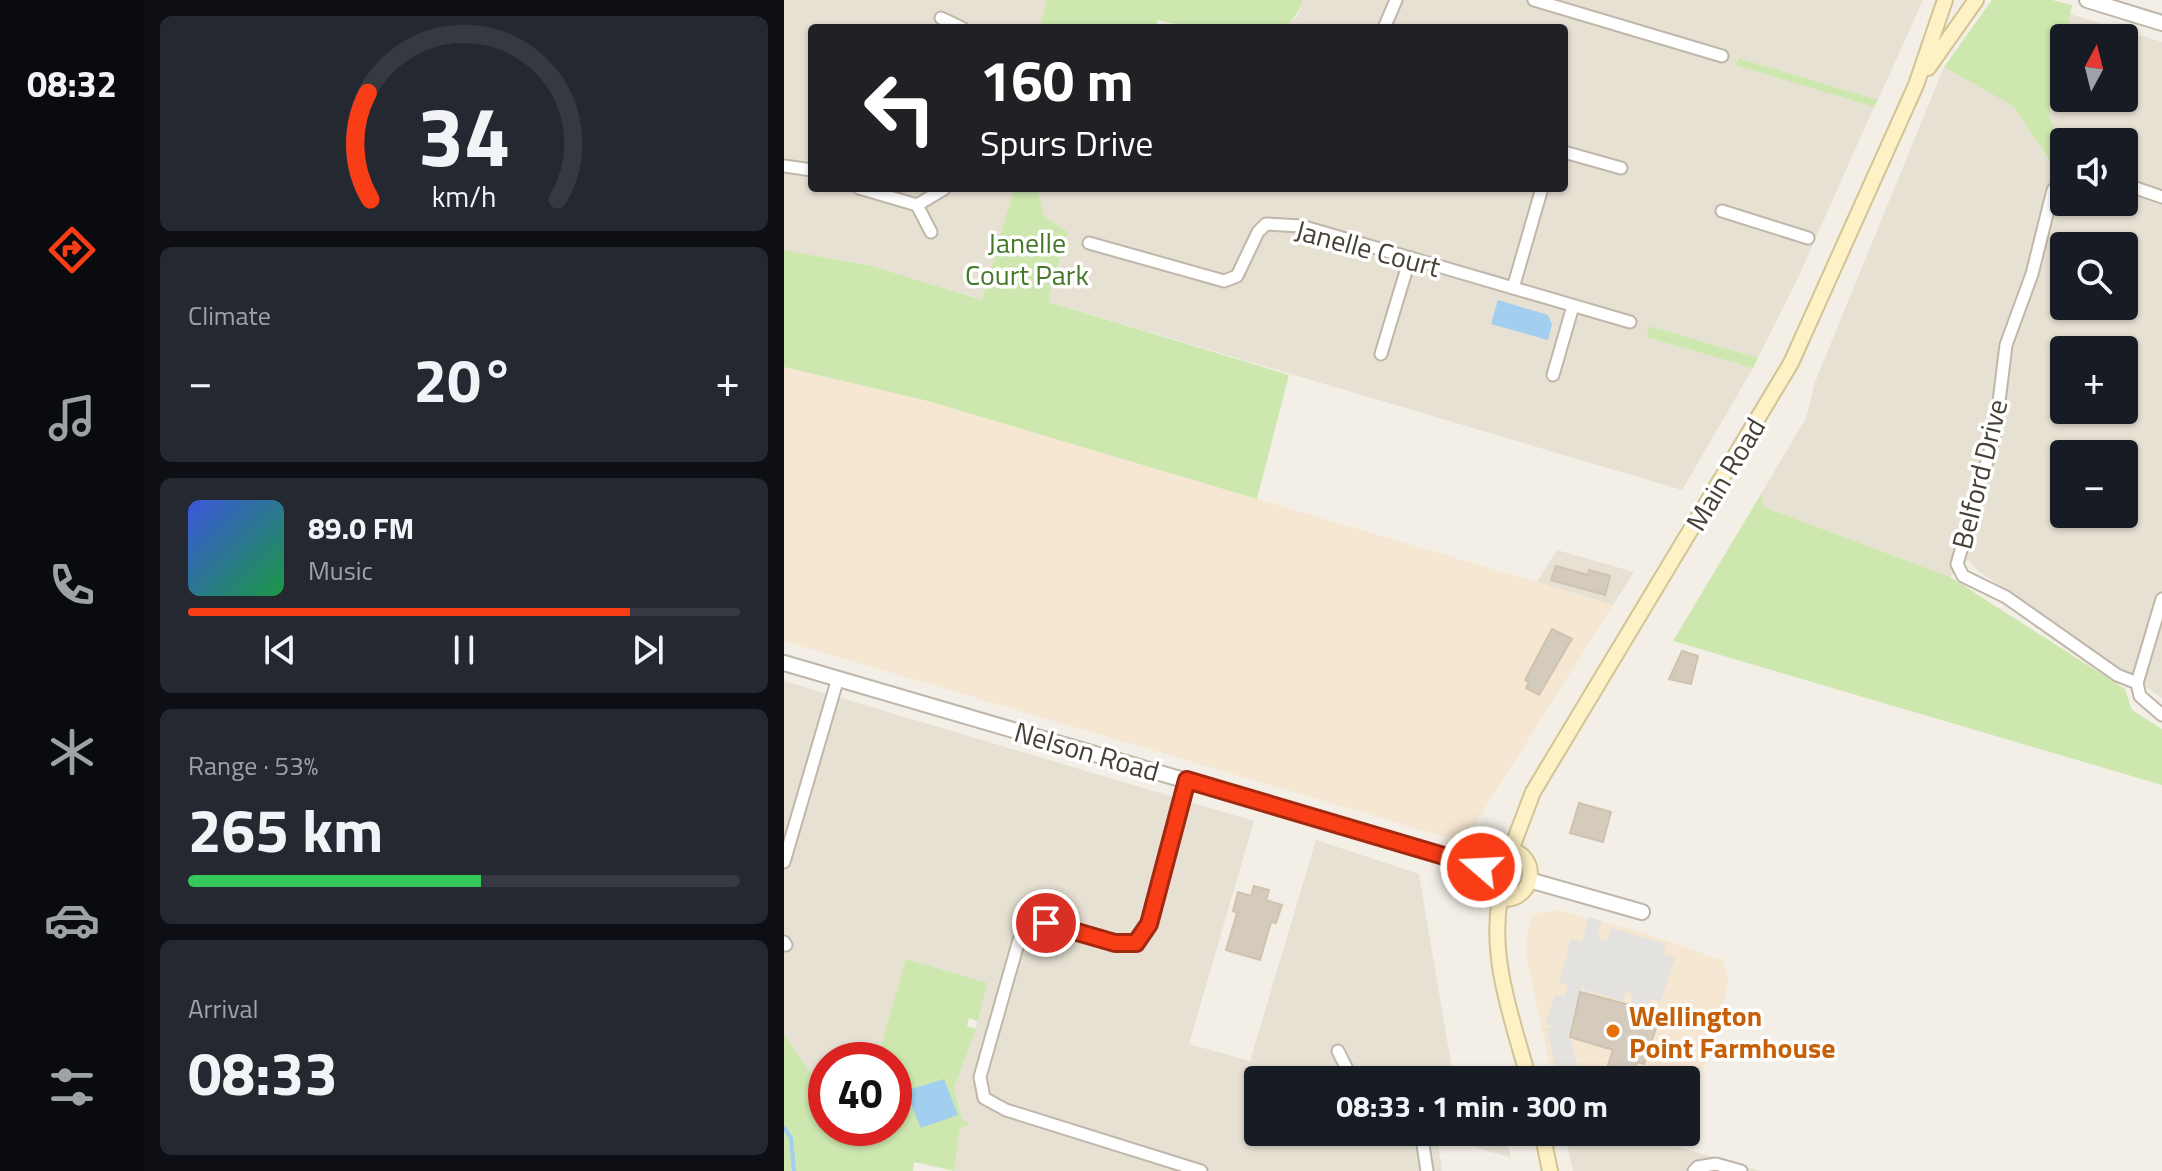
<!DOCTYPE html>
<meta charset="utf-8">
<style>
body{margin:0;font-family:"Titillium Web",sans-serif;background:#242831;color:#f1f3f6;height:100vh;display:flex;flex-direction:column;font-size:30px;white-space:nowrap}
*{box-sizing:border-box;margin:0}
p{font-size:26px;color:#9ea1a6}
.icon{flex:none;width:44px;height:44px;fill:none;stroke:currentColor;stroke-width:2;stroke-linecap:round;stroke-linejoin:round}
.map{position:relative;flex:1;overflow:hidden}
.side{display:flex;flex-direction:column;gap:16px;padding:16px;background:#0d0f14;width:640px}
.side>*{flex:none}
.guide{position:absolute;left:24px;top:24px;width:760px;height:168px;border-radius:8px;box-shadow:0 2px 6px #0004;background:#202124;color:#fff;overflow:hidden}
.needle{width:52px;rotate:7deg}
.buttons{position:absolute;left:1266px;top:24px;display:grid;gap:16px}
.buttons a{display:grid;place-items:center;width:88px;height:88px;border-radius:8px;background:#171b24;box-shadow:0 2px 6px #0004;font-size:40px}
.speed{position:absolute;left:24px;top:1042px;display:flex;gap:16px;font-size:40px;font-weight:700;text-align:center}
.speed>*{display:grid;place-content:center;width:104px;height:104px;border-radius:50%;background:#171b24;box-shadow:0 2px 6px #0004;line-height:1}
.speed .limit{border:12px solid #d22;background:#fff;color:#111}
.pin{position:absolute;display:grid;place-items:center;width:68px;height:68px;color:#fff;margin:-34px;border:4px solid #fff;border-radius:50%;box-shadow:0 2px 8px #0007}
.me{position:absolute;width:88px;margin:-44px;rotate:289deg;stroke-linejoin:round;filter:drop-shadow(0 0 6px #0008)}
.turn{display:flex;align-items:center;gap:28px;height:168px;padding:0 40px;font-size:36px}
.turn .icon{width:104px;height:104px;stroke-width:2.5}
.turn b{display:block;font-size:56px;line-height:68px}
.big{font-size:60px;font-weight:700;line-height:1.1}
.side .widget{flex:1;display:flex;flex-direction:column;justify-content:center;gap:12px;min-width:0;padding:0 28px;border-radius:12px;background:#242831}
.side .dial{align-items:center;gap:0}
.dial svg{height:208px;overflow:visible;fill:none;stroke:#363941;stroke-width:7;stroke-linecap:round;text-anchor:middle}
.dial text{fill:#f1f3f6;stroke:none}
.song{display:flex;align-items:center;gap:24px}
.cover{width:96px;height:96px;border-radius:12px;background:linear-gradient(135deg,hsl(230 70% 55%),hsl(140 70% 35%))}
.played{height:8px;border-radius:4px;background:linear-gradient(90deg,#f93d17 80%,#363941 80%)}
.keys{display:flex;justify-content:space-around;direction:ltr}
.heat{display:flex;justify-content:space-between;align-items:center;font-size:44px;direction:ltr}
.charge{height:12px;border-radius:6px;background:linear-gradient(90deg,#34c759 53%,#363941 0)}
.trip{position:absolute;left:460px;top:1066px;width:456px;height:80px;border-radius:8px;background:#171b24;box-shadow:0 2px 6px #0004;font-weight:700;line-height:80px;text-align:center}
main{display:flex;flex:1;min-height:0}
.tab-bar{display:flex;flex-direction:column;width:144px;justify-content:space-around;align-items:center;background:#090b0e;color:#9ea1a6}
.tab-bar .icon{width:56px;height:56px}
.tab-bar .current{color:#f93d17}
.tab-bar b{font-size:36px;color:#f1f3f6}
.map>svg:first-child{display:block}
</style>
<main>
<nav class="tab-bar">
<b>08:32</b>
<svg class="icon current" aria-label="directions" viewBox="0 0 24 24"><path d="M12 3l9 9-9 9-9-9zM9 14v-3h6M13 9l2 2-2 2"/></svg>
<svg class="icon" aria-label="music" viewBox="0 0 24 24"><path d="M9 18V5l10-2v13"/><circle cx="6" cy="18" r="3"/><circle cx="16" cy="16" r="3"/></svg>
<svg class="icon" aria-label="phone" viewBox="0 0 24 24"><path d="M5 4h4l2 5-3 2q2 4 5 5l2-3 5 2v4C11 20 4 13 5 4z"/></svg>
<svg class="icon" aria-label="climate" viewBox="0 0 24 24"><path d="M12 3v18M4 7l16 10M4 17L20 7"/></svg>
<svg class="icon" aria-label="car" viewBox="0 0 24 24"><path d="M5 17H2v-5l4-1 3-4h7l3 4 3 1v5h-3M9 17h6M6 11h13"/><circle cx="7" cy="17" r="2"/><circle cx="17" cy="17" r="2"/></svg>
<svg class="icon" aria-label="filters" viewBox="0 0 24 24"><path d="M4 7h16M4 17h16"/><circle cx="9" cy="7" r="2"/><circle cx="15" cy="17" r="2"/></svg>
</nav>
<section class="side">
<div class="widget dial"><svg viewBox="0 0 100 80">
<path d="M14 69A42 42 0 1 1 86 69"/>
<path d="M14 69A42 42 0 0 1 13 28" stroke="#f93d17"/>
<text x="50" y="56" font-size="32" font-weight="700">34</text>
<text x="50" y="72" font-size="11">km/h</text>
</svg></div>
<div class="widget"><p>Climate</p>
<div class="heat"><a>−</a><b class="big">20°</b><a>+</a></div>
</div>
<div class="widget">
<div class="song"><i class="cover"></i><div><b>89.0 FM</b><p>Music</p></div></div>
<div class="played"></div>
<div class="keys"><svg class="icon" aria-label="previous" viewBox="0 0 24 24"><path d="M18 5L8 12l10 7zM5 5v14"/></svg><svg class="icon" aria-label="pause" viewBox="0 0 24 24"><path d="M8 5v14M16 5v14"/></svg><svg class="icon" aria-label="next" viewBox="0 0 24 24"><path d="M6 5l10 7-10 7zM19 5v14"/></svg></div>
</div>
<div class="widget"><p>Range · 53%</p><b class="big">265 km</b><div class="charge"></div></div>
<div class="widget"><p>Arrival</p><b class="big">08:33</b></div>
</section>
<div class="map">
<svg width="1378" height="1171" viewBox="0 0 1378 1171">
<rect width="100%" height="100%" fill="#f3efe6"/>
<!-- residential -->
<g fill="#e7e1d4" fill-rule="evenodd">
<polygon points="0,0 263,0 255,28 28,28 28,188 230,188 199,300 88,266 0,250"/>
<polygon points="519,0 1139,0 1094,100 953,58 952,65 1090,107 1014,278 974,358 865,326 862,337 969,368 898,490 264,302 284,232 260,216 253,188 780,188 780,28 494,28 513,17"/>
<path d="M1286,14L1378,42V698L1193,570L1184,560L1166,577L980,507L977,494L1022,418L1031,382L1160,67L1229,106L1274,175L1280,173V202H1340V142H1280V148L1265,117L1280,44V98H1340V38H1281ZM1280,246H1340V306H1280ZM1280,350H1340V410H1280ZM1280,454H1340V514H1280Z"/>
<polygon points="773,550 850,572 829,605 753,582"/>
<polygon points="0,681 470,821 405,1044 466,1061 532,840 635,874 668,1070 701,1080 474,1080 474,1132 721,1132 727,1158 653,1135 658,1171 170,1171 176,1128 185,1124 178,1119 170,1088 197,1011 122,960 93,1060 42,1060 41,1095 0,1035"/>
<polygon points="780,1132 844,1132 976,1171 789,1171"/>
</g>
<!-- commercial -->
<g fill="#f5e7d1">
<polygon points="0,367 144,401 829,605 686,832 675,840 665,838 0,641"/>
<polygon points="773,910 857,932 938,960 945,982 902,1128 902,1080 769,1080 742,955 743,933 750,914"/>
<polygon points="844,1132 901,1132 896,1147"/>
</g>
<!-- green -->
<g fill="#cde7af">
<path d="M263,0H519C514,13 509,23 495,28C473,35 397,27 374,20L371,28H255Z"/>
<polygon points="1208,0 1268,0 1288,5 1265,117 1280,148 1280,173 1275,175 1229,106 1160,67"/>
<polygon points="954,58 1094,100 1090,107 951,65"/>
<polygon points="230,188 253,188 260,216 284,232 264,302 505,375 473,499 144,401 0,367 0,250 88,266 198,300"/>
<polygon points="865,326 974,358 969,368 862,337"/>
<polygon points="977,494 980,507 1166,577 1341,689 1348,710 1378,729 1378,785 889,641"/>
<polygon points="122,959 203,983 194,1021 185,1018 183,1026 192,1029 170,1088 178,1119 186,1124 176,1128 170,1171 130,1162 129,1171 0,1171 0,1035 42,1095 42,1128 110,1128 110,1060 93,1060"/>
</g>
<!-- parking -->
<polygon fill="#e4e2de" points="805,917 818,921 814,934 818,940 823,941 827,928 882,944 879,954 891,957 877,1001 867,999 863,1008 847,1004 849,995 842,990 838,1001 800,990 800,980 786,1037 797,1079 807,1077 808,1080 774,1080 763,1029 772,1027 762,1024 771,995 781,996 784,985 775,982 787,939 798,941"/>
<!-- water -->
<g fill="#a2cff0">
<polygon points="714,300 764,315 768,325 764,340 707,324"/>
<polygon points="160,1079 174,1115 137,1128 121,1091"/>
</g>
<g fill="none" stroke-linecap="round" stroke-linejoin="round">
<!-- stream -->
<polyline stroke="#a2cff0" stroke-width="4" points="0,1128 7,1138 10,1171"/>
</g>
<!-- building -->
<g fill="#d5cbbc" stroke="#cfc3af" stroke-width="2">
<polygon points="772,566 804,575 805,570 826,576 821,595 767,580"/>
<polygon points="768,629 788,639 755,695 742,688 745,682 741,680"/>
<polygon points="898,651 914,656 907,684 885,679"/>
<polygon points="795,803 827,812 819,842 786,833"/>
<polygon points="470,886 485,890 482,900 498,905 492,923 487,922 476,960 442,950 453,913 449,911 454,892 467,896"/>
<polygon points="796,992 877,1013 860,1064 853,1062 849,1076 823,1068 829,1050 786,1037"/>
</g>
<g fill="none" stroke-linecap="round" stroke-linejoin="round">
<defs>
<g id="minor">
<polyline points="750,0 938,56"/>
<polyline points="157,18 178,28"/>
<polyline points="600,28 612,0"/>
<polyline points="780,152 837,168"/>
<polyline points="0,166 28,170"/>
<polyline points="1280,180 1269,190 1248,274 1222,345 1211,434 1173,564 1179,576 1222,597 1333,675 1353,683 1356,696 1378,715"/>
<polyline points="1340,184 1378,197"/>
<polyline points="75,188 133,205"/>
<polyline points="938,211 1024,238"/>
<polyline points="147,232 133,205 160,189"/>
<polyline points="305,243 440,281 453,276 474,232 482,224 517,226 846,322"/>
<polyline points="729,288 758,188"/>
<polyline points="597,354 626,258"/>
<polyline points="769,375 789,306"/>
<polyline points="1353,683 1378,599"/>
<path d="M403,780L365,924L352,943C320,944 283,922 261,923C249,924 242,932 235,940L196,1077L200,1098L222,1110L417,1171"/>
<polyline points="0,862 54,678"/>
<polyline points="0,942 2,945"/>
<polyline points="554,1051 566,1075 582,1080"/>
<polyline points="637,1132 643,1171"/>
<polyline points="910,1171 914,1167 932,1164 957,1171"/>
</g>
<g id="tertiary">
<polyline points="1303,0 1378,23"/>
<polyline points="0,663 697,867"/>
<polyline points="745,880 858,912"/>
</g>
<g id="secondary">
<polyline points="1144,68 1192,0"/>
<circle cx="721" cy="874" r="25"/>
<polyline points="727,850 749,792 1007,363 1132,85 1161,0"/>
<path d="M716,898C705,960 729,1021 745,1080"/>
<polyline points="758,1132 766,1171"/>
</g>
</defs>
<!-- minor casing -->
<use href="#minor" stroke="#bfb7a9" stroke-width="15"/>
<!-- tertiary casing -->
<use href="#tertiary" stroke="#bfb7a9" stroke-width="18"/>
<!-- secondary casing -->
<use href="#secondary" stroke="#d3c496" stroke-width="18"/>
<!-- minor -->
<use href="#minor" stroke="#fff" stroke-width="11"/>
<!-- tertiary -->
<use href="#tertiary" stroke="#fff" stroke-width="14"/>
<!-- secondary -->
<use href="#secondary" stroke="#fef1c5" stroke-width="14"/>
</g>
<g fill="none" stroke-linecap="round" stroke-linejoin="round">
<defs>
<polyline id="route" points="262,923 331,943 352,943 365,924 403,780 697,867"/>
</defs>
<!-- route casing -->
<use href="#route" stroke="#a2280f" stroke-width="20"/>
<!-- route -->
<use href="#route" stroke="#f93d17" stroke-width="14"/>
</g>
<!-- markers -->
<circle fill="#e8710a" stroke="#fff" stroke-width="3" cx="829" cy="1031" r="8"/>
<g text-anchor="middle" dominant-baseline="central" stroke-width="7" stroke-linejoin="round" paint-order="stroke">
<!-- park labels -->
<g font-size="28" fill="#457829" stroke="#fff">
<text x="243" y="242">Janelle<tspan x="243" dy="32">Court Park</tspan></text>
</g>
<!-- street labels -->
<g font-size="28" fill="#464035" stroke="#fff">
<text transform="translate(584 248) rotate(15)">Janelle Court</text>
<text transform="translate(941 474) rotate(-59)">Main Road</text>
<text transform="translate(1195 474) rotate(-76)">Belford Drive</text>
<text transform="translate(303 751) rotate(16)">Nelson Road</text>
</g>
<!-- food labels -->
<g font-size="28" font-weight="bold" fill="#c56008" stroke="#fff" text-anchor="start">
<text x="845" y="1015">Wellington<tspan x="845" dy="32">Point Farmhouse</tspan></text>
</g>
</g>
</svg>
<div class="buttons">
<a><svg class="needle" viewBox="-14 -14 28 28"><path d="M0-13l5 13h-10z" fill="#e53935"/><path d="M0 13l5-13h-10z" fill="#9ea1a6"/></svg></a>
<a><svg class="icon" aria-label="sound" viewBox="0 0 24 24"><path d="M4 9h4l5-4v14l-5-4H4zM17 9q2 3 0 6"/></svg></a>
<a><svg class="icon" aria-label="search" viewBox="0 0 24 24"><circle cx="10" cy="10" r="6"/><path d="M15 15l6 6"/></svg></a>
<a>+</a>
<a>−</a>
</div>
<div class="speed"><div class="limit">40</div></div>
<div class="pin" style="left:262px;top:923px;background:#d93025"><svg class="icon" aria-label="arrive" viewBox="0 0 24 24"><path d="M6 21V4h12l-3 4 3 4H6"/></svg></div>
<svg class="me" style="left:697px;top:867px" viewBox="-20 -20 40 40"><circle r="17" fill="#f93d17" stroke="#fff" stroke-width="3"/><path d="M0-11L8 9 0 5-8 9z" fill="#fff"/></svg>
<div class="trip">08:33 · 1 min · 300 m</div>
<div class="guide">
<div class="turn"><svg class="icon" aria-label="left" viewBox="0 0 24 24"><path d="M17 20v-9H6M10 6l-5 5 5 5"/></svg><div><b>160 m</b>Spurs Drive</div></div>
</div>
</div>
</main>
